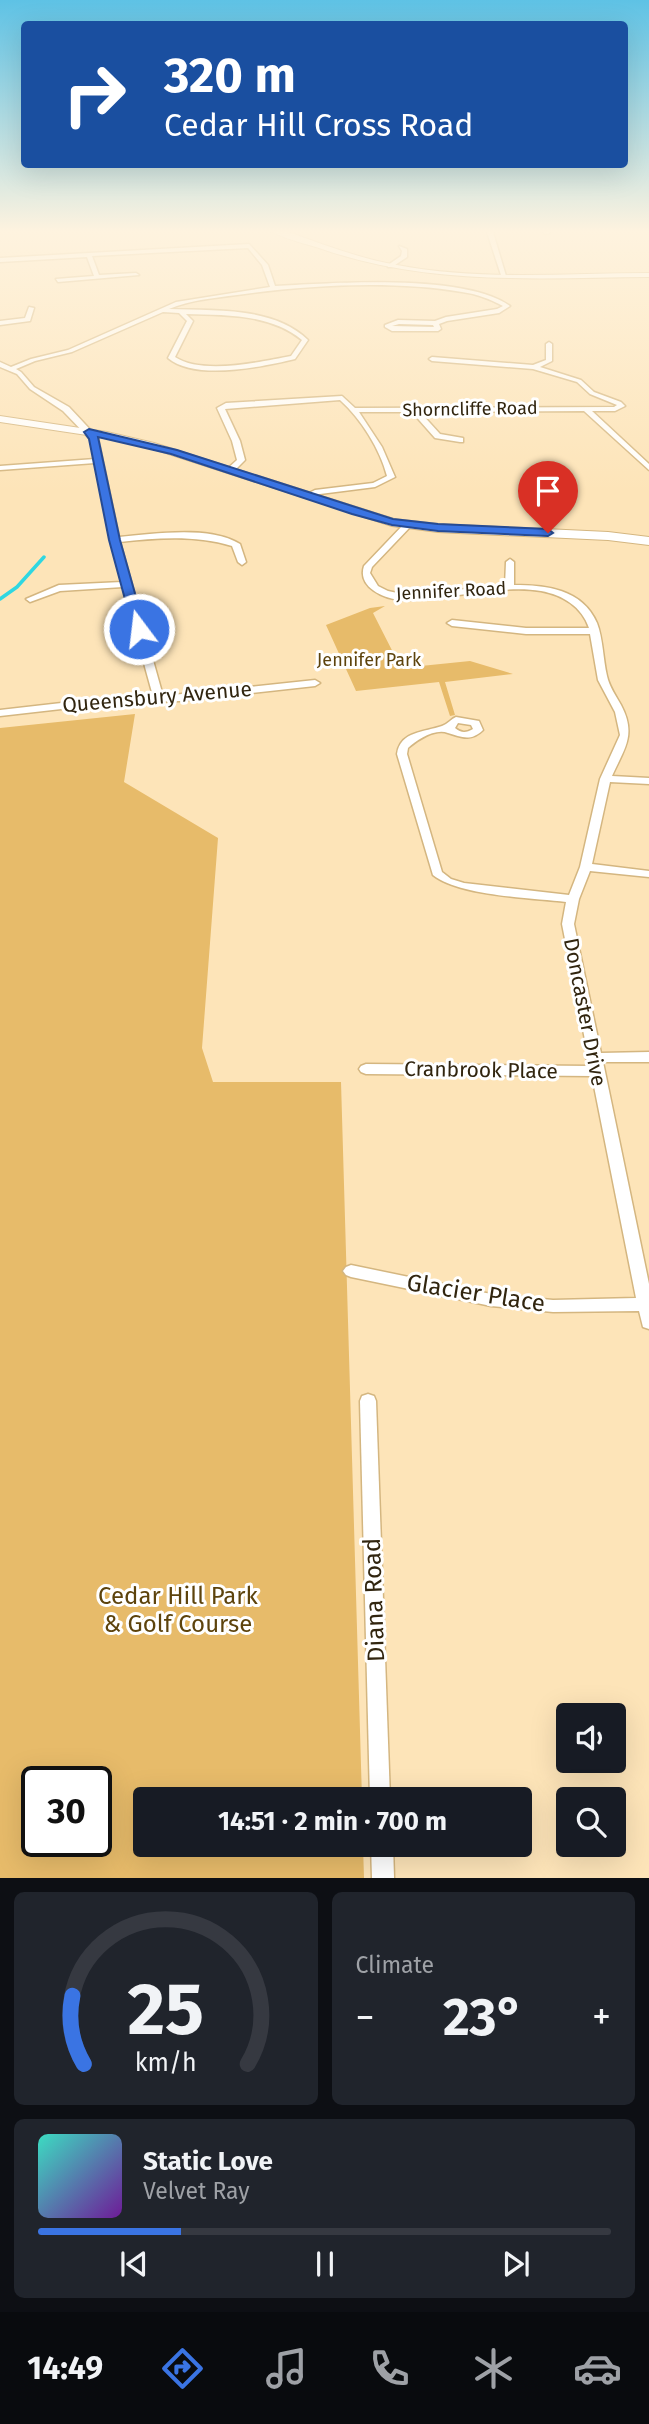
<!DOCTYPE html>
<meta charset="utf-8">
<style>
body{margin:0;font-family:"Fira Sans",sans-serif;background:#20242c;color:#f1f3f6;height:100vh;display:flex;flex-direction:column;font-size:26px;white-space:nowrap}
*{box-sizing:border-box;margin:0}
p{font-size:23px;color:#9ea1a6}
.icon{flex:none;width:38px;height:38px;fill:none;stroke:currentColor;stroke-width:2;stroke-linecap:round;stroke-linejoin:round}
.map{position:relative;height:1878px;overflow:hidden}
.drawer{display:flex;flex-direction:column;gap:14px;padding:14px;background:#0d0f14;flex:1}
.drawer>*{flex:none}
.banner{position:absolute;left:21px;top:21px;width:607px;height:147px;border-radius:7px;box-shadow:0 7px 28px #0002;background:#1a4fa0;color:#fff;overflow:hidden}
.fabs{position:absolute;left:556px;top:1703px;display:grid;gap:14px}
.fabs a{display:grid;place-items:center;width:70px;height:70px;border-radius:7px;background:#171b24;box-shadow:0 7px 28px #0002;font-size:35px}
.speed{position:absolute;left:21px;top:1766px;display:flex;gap:14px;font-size:35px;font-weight:700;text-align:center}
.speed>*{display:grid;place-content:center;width:91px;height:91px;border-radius:50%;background:#171b24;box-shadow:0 7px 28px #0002;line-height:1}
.speed .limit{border:4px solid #111;border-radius:10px;background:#fff;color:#111}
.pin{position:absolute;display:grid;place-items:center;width:60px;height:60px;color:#fff;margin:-72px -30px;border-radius:50% 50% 50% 0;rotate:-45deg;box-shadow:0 0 7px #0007}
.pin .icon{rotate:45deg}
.me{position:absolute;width:77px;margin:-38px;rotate:345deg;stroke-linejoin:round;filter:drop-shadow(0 0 5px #0008)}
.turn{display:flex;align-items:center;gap:24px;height:147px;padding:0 28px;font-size:32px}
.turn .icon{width:91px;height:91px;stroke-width:2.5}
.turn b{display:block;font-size:49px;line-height:60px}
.big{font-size:52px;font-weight:700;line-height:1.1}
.drawer .card{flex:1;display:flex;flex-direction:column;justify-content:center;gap:10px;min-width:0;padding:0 24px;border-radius:10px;background:#20242c}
.drawer .dial{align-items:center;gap:0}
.dial svg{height:182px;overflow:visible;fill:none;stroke:#363941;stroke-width:7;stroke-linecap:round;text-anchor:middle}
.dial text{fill:#f1f3f6;stroke:none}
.song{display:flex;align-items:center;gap:21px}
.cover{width:84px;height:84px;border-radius:10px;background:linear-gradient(135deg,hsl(170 70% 55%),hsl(280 70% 35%))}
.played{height:7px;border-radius:4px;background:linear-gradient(90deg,#3a74e3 25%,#363941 25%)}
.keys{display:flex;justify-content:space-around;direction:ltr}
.heat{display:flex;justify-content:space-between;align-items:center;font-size:38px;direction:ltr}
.drawer .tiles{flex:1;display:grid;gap:14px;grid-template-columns:1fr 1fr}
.card:last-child{grid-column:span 2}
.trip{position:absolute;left:133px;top:1787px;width:399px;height:70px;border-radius:7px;background:#171b24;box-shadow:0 7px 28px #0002;font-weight:700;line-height:70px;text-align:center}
.tabs{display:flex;height:112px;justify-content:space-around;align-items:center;background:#090b0e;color:#9ea1a6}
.tabs .icon{width:49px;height:49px}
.tabs .selected{color:#3a74e3}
.tabs b{font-size:32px;color:#f1f3f6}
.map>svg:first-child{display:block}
</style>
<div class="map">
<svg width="649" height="1878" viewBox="0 0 649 1878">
<rect width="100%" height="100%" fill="#fde4b8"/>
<!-- green -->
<g fill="#e7bb6a" fill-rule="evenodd">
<polygon points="385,606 373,613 401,668 470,661 513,674 445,682 455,715 450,716 439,682 356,691 326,625 370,608"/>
<path d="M135,714L124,782L218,838L202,1048L213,1082H341L362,1799H145V1844L363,1845L364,1878H0V728ZM37,1782H96V1841H37Z"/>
</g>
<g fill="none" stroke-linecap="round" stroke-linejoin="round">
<!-- stream -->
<polyline stroke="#2fd7e1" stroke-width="3.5" points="0,599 17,587 44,557"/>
<defs>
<g id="street">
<polygon points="486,229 492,229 506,276 501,275"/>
<polygon points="540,229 546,229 550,233 545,234"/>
<path d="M249,244L268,265L275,286C333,283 464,273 510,306L499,313L447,321L439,324L441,329L438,331H392L385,327V325L398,320L435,321L446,317L497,309L503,306C490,299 477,294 462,292C393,280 307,285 237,295C214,298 190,300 169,309C214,311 273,306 308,340L295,359C262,367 195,381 168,358L187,321L179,313L163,312L72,352L35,361L16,369L21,372L34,387L69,407L98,438L119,537C154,534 209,525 240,544L246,562L242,565L238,562L232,546C195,535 158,538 120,542L163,696L315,680L320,683L315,686L180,701L114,703L0,716V710L114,697L153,696L123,587L60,591L30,602L26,599L59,585L122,582L111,540L95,463L0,470V466L95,459L90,439L63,411L30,389L17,374L0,367V362L11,367L31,359L68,350L176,302L270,287L262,265L248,248L92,256L99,275L136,273L139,275L58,282L56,279L94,276L87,257L0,262V258ZM186,314C226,315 270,314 302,340L291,356C260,362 202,375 175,357L193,321ZM399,324L433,325L434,327L392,326Z"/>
<polygon points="399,246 407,249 407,257 392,267 388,267 388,265 401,256 402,251"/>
<polygon points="29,307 34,308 30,321 0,325 0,321 25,318"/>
<path d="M549,342L552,344V361L540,367L581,380L594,392L621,402L625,406L615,411H592L649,464V470L584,411L420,412L440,434L463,438V442H460L435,438L412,412H359L382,447L395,477L375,487L320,494L307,498V494L315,490L373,483L387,476C380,449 361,419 340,400L225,409L240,441L245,460L234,471L227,469L237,460L232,441L217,408L226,403L342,396L355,408L614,407L617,405L590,394L577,382L533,369L432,361L429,359L432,357L533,365L546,360V344Z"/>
<path d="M405,523L412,525L372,567L370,573L378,586L388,591L402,594L505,586L506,562L510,559L514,562V585C546,585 582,589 597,623C603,638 603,659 607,676C609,686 616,696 621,705C637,735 624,749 612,776L649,778V784L610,782L592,864L649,871V877L590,871L579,899L574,924L601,1053L649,1052V1062H603L649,1284V1329L643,1327L639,1311L553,1312L491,1306L351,1277L346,1275L343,1271L346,1267L351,1265L491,1294L553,1300L636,1298L592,1076L366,1074L361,1072L359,1069L361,1066L366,1064L590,1066L586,1058L588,1055L562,924L566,902C532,898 459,896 433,875L397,754C400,731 425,732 442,726C448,724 451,719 456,717L479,721L483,730C471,742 461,737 448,733C435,728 417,740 408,748L407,754L442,872L451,879L464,883L569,895L580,867L600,779L620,735L615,712L598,680L590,634H526L452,626L447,623L452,620L526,628H589C582,607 563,595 541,591C500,584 444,601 402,600C384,599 357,587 364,566ZM458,723L471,725L473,729C466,733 461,733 455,728Z"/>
<polygon points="368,1394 374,1396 376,1401 390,1799 370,1799 360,1401 362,1396"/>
<polygon points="371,1844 393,1844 394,1878 372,1878"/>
</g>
<g id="secondary">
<path d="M267,229H279C318,242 356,258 397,265C480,281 566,273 649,273V277C538,278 429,286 322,249C304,243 283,239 267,229Z"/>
<polygon points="0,416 107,432 154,443 394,519 438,524 608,532 649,537 649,545 608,540 438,532 392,526 147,447 107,438 0,422"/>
</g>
</defs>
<!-- street casing -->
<use href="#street" stroke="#d4b680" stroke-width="3"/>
<!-- secondary casing -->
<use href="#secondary" stroke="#d4b680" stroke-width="2"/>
<!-- street -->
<use href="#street" fill="#fff" fill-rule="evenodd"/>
<!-- secondary -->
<use href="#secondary" fill="#fff" fill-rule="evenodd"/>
</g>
<!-- sky -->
<linearGradient id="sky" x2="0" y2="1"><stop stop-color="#5ec2e5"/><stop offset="0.47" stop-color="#fef3df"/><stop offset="1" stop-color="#fef3df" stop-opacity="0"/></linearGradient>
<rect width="649" height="492" fill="url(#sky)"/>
<!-- route -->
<polygon fill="#3a74e3" stroke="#264b94" stroke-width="2" points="89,429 177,450 393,519 438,524 548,529 553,533 548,536 438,531 392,525 352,514 171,454 98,437 120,540 145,629 139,633 133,629 109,540 89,439 84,432"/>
<g text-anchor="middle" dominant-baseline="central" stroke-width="6" stroke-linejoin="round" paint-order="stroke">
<!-- far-street labels -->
<g font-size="18" fill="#31250f" stroke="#fff">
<text transform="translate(470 409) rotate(-1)">Shorncliffe Road</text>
<text transform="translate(451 591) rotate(-3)">Jennifer Road</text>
</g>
<!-- far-park labels -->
<g font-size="18" fill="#5d430c" stroke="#fff">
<text x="369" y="660">Jennifer Park</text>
</g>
<!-- street labels -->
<g font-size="21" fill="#31250f" stroke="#fff">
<text transform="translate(157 697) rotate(-5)">Queensbury Avenue</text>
<text transform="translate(585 1012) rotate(79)">Doncaster Drive</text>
<text transform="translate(481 1070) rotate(1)">Cranbrook Place</text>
</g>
<!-- near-street labels -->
<g font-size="24" fill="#31250f" stroke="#fff">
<text transform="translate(476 1293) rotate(9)">Glacier Place</text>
<text transform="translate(374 1600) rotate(-92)">Diana Road</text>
</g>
<!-- near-park labels -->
<g font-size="24" fill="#5d430c" stroke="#fff">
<text x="178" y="1596">Cedar Hill Park<tspan x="178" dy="28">&amp; Golf Course</tspan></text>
</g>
</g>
</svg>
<div class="fabs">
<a><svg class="icon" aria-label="sound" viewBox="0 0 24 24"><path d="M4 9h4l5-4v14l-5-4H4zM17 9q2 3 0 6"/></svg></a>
<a><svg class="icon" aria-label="search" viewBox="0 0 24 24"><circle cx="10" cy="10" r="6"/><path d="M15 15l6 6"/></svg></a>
</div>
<div class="speed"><div class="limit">30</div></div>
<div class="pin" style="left:548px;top:533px;background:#d93025"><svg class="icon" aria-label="arrive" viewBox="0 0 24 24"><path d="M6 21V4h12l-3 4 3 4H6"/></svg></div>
<svg class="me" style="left:139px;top:629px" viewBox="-20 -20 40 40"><circle r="17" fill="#3a74e3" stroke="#fff" stroke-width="3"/><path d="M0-11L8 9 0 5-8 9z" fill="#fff"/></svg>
<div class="trip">14:51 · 2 min · 700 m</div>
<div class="banner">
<div class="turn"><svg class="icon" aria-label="right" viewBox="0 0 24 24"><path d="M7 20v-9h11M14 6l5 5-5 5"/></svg><div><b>320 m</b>Cedar Hill Cross Road</div></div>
</div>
</div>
<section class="drawer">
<div class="tiles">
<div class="card dial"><svg viewBox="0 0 100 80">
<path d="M14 69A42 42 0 1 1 86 69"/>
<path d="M14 69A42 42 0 0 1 9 39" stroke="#3a74e3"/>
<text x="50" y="56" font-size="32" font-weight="700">25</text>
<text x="50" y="72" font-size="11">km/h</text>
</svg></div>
<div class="card"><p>Climate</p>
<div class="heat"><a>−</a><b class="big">23°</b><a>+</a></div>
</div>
<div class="card">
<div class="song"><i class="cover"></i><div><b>Static Love</b><p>Velvet Ray</p></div></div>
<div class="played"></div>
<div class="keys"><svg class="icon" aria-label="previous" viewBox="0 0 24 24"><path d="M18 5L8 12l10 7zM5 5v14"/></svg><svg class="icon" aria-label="pause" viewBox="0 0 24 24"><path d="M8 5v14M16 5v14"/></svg><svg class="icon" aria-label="next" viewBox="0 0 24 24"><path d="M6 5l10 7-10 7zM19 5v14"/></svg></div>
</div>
</div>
</section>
<nav class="tabs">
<b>14:49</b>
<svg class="icon selected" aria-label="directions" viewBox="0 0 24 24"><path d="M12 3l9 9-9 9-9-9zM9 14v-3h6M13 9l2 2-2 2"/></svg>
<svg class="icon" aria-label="music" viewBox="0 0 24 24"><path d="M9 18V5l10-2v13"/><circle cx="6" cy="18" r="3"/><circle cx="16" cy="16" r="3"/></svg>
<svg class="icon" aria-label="phone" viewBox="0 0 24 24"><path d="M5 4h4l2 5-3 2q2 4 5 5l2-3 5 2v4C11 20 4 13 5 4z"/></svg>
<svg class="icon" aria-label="climate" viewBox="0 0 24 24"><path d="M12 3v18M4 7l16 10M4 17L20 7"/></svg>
<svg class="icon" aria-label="car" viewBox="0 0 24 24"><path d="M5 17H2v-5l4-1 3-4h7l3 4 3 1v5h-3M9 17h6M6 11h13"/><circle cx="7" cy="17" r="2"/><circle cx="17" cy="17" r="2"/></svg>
</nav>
